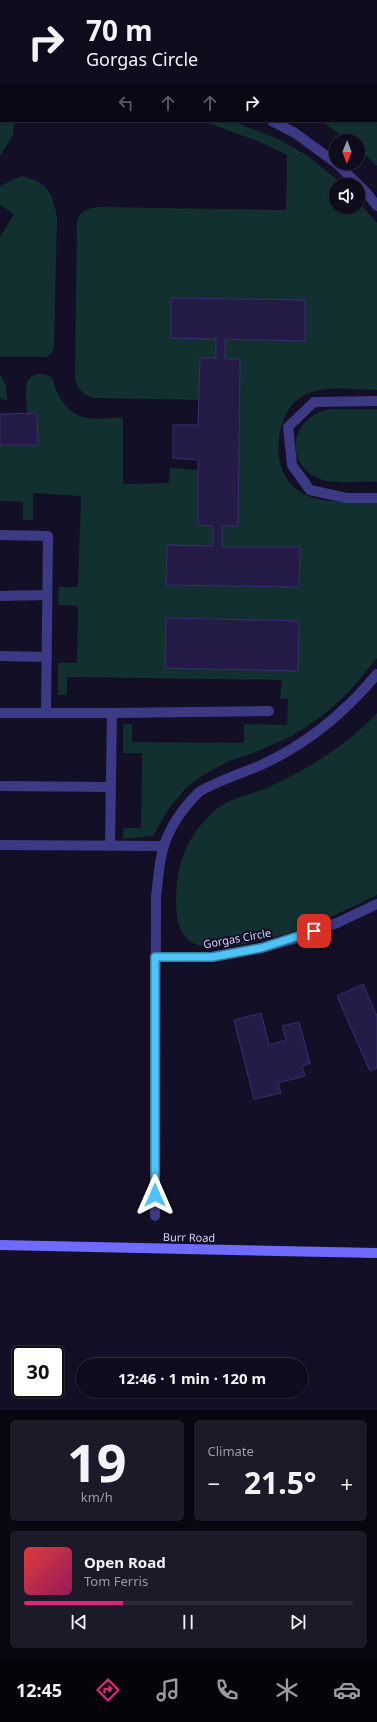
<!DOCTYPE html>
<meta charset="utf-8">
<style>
body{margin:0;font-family:"Noto Sans",sans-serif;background:#1c1929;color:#f1f3f6;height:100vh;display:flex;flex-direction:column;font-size:15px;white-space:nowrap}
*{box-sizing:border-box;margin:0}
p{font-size:13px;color:#9b9ba3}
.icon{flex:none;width:22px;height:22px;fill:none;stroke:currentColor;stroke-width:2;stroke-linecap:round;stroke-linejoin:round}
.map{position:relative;height:1410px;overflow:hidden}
.sheet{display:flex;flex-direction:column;gap:10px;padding:10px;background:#08060f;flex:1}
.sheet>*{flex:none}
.top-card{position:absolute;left:0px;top:0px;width:377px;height:122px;box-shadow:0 1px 3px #0004,0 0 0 1px #2e2b3b;background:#0e0b1c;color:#f1f3f6;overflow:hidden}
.needle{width:26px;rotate:181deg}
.tools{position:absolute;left:329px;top:134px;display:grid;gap:8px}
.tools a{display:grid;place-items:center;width:36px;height:36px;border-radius:50%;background:#0e0b1c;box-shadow:0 1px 3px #0004,0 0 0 1px #2e2b3b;font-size:20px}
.speed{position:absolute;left:12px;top:1346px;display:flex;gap:8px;font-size:20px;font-weight:700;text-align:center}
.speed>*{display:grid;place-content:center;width:52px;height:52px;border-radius:50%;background:#0e0b1c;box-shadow:0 1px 3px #0004,0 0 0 1px #2e2b3b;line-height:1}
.speed .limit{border:2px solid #111;border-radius:6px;background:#fff;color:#111}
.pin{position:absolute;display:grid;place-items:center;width:34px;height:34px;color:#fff;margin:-17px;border-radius:8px;box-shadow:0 2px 6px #0006}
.me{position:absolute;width:44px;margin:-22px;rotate:0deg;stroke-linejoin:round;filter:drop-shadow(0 0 3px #0008)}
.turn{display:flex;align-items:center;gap:14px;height:84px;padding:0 20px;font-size:18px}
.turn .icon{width:52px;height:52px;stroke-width:2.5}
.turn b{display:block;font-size:28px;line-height:34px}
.lanes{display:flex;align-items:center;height:38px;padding:0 20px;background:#0003;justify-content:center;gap:20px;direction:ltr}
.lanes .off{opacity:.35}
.big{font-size:30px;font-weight:700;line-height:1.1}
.sheet .tile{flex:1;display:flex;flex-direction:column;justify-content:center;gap:6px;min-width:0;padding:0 14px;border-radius:6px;background:#1c1929}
.sheet .dial{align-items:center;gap:0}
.dial b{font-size:52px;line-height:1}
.song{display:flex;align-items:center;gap:12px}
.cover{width:48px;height:48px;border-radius:6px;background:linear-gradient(135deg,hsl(0 70% 55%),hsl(330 70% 35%))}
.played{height:4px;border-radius:2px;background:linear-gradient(90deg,#db2777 30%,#2e2b3b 30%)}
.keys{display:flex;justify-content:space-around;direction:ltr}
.heat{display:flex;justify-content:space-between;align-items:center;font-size:22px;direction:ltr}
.sheet .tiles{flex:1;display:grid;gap:10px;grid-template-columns:1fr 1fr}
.tile:last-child{grid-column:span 2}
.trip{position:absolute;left:76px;top:1358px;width:232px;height:40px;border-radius:20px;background:#0e0b1c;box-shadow:0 1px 3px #0004,0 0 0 1px #2e2b3b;font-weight:700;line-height:40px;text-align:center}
.tabs{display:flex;height:64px;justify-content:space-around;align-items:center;background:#06040b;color:#9b9ba3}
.tabs .icon{width:28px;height:28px}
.tabs .on{color:#db2777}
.tabs b{font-size:18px;color:#f1f3f6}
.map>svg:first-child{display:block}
</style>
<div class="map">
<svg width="377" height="1410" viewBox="0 0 377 1410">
<rect width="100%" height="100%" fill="#130f26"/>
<!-- green -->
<g fill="#12302f" fill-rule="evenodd">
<polygon points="147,0 352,0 354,1 147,1"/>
<polygon points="376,12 377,13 377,166 358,148 358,141 349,141 321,121 376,121"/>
<polygon points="0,102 1,121 14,121 13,135 0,156"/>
<path d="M202,121H232L278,139L305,154L344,185H336V207H358V201L377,223V390C357,390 335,386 316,391C306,393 294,400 289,409C273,434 273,477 302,493C324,505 353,501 377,501V658L348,693L322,716L292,736L256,752L227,762L201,776L185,789L167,811L153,836L123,839V828H141L142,753H123V724H132V742L244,743V724L287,725L288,699H280L282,680L67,677V695H58V663H77L78,606L58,605L59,587H78L81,496L33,493V520H23V502L0,501V445H37V414L27,413C27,400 20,373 41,374C45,374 50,375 52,378C54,380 54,385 55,387C60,399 66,409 78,415C90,421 110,418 123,417V484L169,483L170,468L198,470V525L213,526V546L167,545L166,585L299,587L300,547H222V526H238L240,359H225V339L305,341L171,298V337L216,339V358H200L199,400L93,398C83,394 78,390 75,379L77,220C82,209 88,209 99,207L286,210L287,155L260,142ZM166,618L299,622L298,670L166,668Z"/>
<path d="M21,176C48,182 51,190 57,216L54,347L52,353L46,357H0V237L14,214L0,205V186Z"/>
<polygon points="0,374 6,385 7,400 0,399"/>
<path d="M330,409H377V482C361,481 332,485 318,478C282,461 292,416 330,409Z"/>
<path d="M377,713V895C362,902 346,910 331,917C302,930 219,959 191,942C177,933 176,912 176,898C177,863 186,839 211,814C229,796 250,796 271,786C310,768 347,745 377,713Z"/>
</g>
<!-- building -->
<g fill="#241b47" stroke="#3b2d73">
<polygon points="171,298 305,300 305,341 225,339 225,359 240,359 238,526 222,526 222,547 300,547 299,587 166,585 167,545 213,546 213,526 198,525 198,460 173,458 173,425 198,425 200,358 216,358 216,339 171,338"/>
<polygon points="37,413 38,445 0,445 0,414"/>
<polygon points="166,618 299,621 298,671 165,668"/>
<polygon points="363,984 376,1014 377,1014 377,1068 370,1071 337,996"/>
<polygon points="261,1013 269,1045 286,1040 282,1026 299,1022 310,1063 302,1066 305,1076 278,1083 281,1093 254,1099 234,1020"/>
</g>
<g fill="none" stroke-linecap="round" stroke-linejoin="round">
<!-- lane -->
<g stroke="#3d3a85" stroke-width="10">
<polyline points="377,401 314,402 288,427 292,465 310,490 346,498 377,498"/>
<polyline points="0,535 48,536 46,713 112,713 110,846"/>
<polyline points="0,596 47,595"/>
<polyline points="0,656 47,657"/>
<polyline points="0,713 46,713"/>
<polyline points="112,713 269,711"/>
<polyline points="0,786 110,787"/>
</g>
<!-- street -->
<g stroke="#3d3a85" stroke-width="10">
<polyline points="123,0 123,1"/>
<polyline points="272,121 295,133 336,163"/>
<polyline points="336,163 366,192 377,206"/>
<polyline points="0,845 164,846"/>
<polyline points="155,957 212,957 261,948 291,940 337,923 377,904"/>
<path d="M155,1216L156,897C158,881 159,860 164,846C170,826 184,807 198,793C205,786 247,771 259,766C306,745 344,714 377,674"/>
</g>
<!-- secondary -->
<polyline stroke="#6f6bff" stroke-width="10" points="0,1245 377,1253"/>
</g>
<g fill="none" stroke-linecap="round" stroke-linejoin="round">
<defs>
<polyline id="route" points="155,1195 155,957 212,957 261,948 314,931"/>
</defs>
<!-- route casing -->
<use href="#route" stroke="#337fa1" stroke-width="10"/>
<!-- route -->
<use href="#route" stroke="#4fc3f7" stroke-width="7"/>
</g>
<g text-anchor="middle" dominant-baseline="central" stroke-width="4" stroke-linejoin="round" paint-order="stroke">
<!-- street labels -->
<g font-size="11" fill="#d9d4ff" stroke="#130f26">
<text transform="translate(237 938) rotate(-10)">Gorgas Circle</text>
<text transform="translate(189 1237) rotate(1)">Burr Road</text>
</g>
</g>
</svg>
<div class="tools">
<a><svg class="needle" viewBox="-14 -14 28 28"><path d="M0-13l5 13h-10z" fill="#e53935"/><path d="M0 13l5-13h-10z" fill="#9b9ba3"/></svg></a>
<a><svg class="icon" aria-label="sound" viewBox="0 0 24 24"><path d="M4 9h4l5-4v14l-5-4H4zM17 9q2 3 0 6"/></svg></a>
</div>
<div class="speed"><div class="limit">30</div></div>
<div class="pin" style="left:314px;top:931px;background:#d93025"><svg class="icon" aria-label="arrive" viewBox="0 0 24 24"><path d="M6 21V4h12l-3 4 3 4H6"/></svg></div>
<svg class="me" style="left:155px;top:1195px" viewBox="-20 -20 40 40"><path d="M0-17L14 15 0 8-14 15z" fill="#4fc3f7" stroke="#fff" stroke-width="4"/></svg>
<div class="trip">12:46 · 1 min · 120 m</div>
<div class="top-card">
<div class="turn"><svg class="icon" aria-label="right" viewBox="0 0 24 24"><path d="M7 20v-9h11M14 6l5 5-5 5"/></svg><div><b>70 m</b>Gorgas Circle</div></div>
<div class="lanes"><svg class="icon off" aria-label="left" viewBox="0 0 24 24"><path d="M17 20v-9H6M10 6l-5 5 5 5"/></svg><svg class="icon off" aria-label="ahead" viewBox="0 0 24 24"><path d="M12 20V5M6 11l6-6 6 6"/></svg><svg class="icon off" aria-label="ahead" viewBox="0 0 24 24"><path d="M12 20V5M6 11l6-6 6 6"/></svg><svg class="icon" aria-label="right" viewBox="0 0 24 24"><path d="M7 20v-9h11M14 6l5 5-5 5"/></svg></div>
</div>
</div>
<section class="sheet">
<div class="tiles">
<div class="tile dial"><b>19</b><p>km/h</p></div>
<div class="tile"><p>Climate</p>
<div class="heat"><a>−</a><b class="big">21.5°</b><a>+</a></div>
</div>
<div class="tile">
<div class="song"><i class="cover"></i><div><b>Open Road</b><p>Tom Ferris</p></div></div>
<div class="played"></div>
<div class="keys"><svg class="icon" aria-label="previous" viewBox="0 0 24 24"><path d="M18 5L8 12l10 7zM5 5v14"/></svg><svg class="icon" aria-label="pause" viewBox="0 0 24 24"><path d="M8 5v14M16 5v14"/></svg><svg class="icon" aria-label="next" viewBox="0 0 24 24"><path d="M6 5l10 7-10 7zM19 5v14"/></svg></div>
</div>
</div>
</section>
<nav class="tabs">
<b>12:45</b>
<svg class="icon on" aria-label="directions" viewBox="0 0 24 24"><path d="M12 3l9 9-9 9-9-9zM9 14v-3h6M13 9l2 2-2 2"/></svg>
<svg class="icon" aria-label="music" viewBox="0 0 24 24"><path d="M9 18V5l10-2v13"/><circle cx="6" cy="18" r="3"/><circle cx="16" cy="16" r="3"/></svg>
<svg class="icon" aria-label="phone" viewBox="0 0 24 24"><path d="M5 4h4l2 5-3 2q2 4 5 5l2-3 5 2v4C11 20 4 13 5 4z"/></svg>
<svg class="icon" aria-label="climate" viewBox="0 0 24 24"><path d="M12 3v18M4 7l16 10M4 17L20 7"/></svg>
<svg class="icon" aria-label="car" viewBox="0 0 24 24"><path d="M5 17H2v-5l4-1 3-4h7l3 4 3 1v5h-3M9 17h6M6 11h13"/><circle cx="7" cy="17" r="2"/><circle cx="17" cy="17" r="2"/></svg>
</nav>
